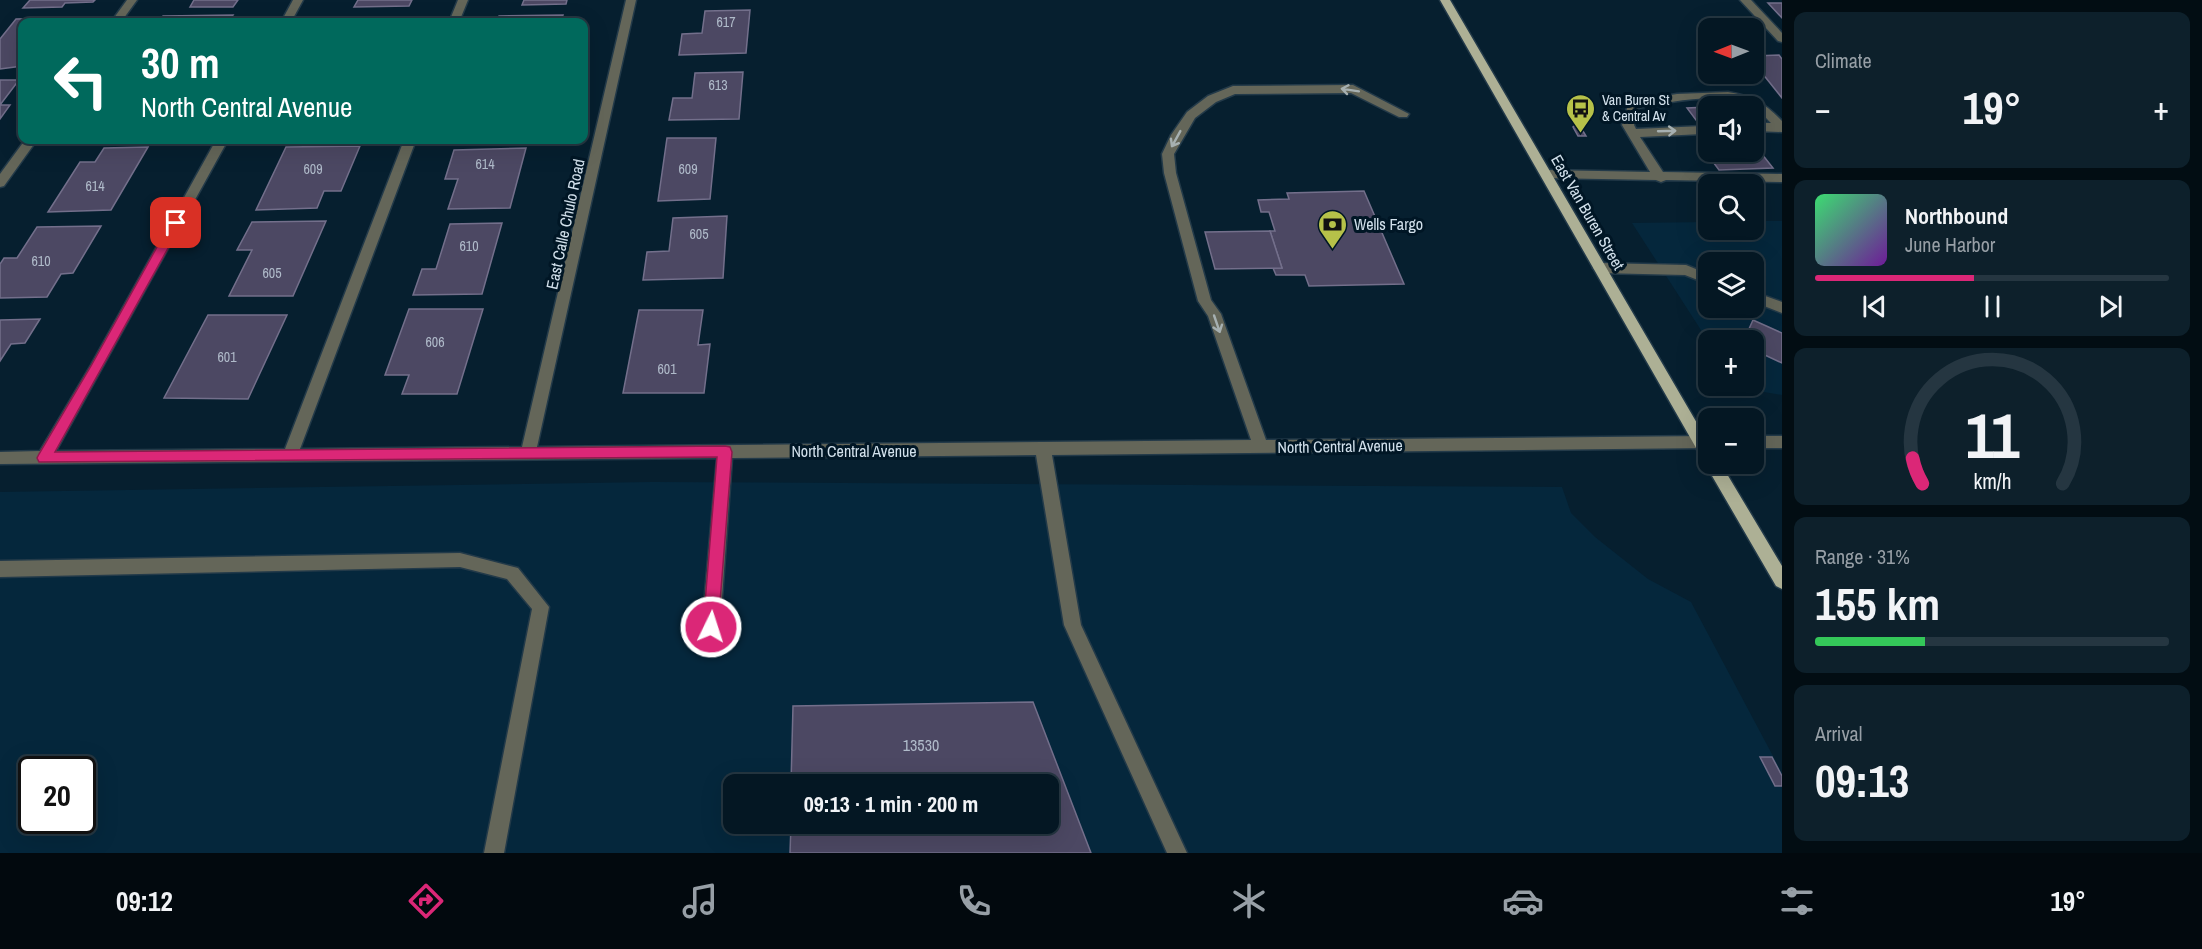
<!DOCTYPE html>
<meta charset="utf-8">
<style>
body{margin:0;font-family:"Archivo Narrow",sans-serif;background:#0d202b;color:#f1f3f6;height:100vh;display:flex;flex-direction:column;font-size:22px;white-space:nowrap}
*{box-sizing:border-box;margin:0}
p{font-size:20px;color:#979fa6}
.icon{flex:none;width:33px;height:33px;fill:none;stroke:currentColor;stroke-width:2;stroke-linecap:round;stroke-linejoin:round}
.map{position:relative;flex:1;overflow:hidden}
.details{display:flex;flex-direction:column;gap:12px;padding:12px;background:#020d13;width:420px}
.details>*{flex:none}
.guide{position:absolute;left:18px;top:18px;width:570px;height:126px;border-radius:12px;box-shadow:0 6px 24px #0002,0 0 0 2px #253641;background:#00695c;color:#fff;overflow:hidden}
.needle{width:39px;rotate:269deg}
.fabs{position:absolute;left:1698px;top:18px;display:grid;gap:12px}
.fabs a{display:grid;place-items:center;width:66px;height:66px;border-radius:12px;background:#041723;box-shadow:0 6px 24px #0002,0 0 0 2px #253641;font-size:30px}
.speed{position:absolute;left:18px;top:756px;display:flex;gap:12px;font-size:30px;font-weight:700;text-align:center}
.speed>*{display:grid;place-content:center;width:78px;height:78px;border-radius:50%;background:#041723;box-shadow:0 6px 24px #0002,0 0 0 2px #253641;line-height:1}
.speed .limit{border:3px solid #111;border-radius:9px;background:#fff;color:#111}
.pin{position:absolute;display:grid;place-items:center;width:51px;height:51px;color:#fff;margin:-26px;border-radius:12px;box-shadow:0 3px 9px #0006}
.me{position:absolute;width:66px;margin:-33px;rotate:4deg;stroke-linejoin:round;filter:drop-shadow(0 0 4px #0008)}
.turn{display:flex;align-items:center;gap:21px;height:126px;padding:0 24px;font-size:27px}
.turn .icon{width:78px;height:78px;stroke-width:2.5}
.turn b{display:block;font-size:42px;line-height:51px}
.big{font-size:45px;font-weight:800;line-height:1.1}
.details .widget{flex:1;display:flex;flex-direction:column;justify-content:center;gap:9px;min-width:0;padding:0 21px;border-radius:12px;background:#0d202b}
.details .dial{align-items:center;gap:0}
.dial svg{height:156px;overflow:visible;fill:none;stroke:#253641;stroke-width:7;stroke-linecap:round;text-anchor:middle}
.dial text{fill:#f1f3f6;stroke:none}
.song{display:flex;align-items:center;gap:18px}
.cover{width:72px;height:72px;border-radius:9px;background:linear-gradient(135deg,hsl(140 70% 55%),hsl(280 70% 35%))}
.played{height:6px;border-radius:3px;background:linear-gradient(90deg,#db2777 45%,#253641 45%)}
.keys{display:flex;justify-content:space-around;direction:ltr}
.heat{display:flex;justify-content:space-between;align-items:center;font-size:33px;direction:ltr}
.charge{height:9px;border-radius:4px;background:linear-gradient(90deg,#34c759 31%,#253641 0)}
.trip{position:absolute;left:723px;top:774px;width:336px;height:60px;border-radius:12px;background:#041723;box-shadow:0 6px 24px #0002,0 0 0 2px #253641;font-weight:800;line-height:60px;text-align:center}
.menu{display:flex;height:96px;justify-content:space-around;align-items:center;background:#02090e;color:#979fa6}
.menu .icon{width:42px;height:42px}
.menu .active{color:#db2777}
.menu b{font-size:27px;color:#f1f3f6}
main{display:flex;flex:1;min-height:0}
.map>svg:first-child{display:block}
</style>
<main>
<div class="map">
<svg width="1782" height="853" viewBox="0 0 1782 853">
<rect width="100%" height="100%" fill="#061f2f"/>
<!-- built -->
<g fill="#05273c" fill-rule="evenodd">
<path d="M1754,221H1782V395L1758,391L1746,386H1754V340L1708,341L1632,223L1708,222V230H1754ZM1708,262H1754V308H1708Z"/>
<path d="M652,482L1562,487L1571,513L1595,537L1648,579L1691,602L1782,773V853H0V492ZM32,770H82V820H32ZM734,784H1048V824H734Z"/>
</g>
<!-- building -->
<g fill="#4c4863" stroke="#736f8b" stroke-width="1.5">
<polygon points="30,0 95,0 93,2 65,3 62,7 23,8"/>
<polygon points="194,0 238,0 233,7 190,7"/>
<polygon points="358,0 412,0 409,6 354,7"/>
<polygon points="524,0 567,0 566,4 522,5"/>
<polygon points="1768,3 1782,3 1782,18"/>
<polygon points="750,10 746,53 679,55 682,34 702,33 705,11"/>
<polygon points="233,15 228,22 158,22 163,16"/>
<polygon points="563,15 561,22 497,22 499,16"/>
<polygon points="60,18 56,22 22,22 22,66 0,69 0,39 16,19"/>
<polygon points="400,18 398,22 355,22 356,19"/>
<polygon points="1779,55 1782,59 1782,98 1754,63 1754,56"/>
<polygon points="743,72 739,119 669,120 673,98 692,98 695,73"/>
<polygon points="0,80 19,80 0,105 10,105 0,119"/>
<polygon points="1708,107 1708,136 1687,108"/>
<polygon points="1578,123 1586,136 1578,136 1573,127"/>
<polygon points="667,138 716,138 710,199 658,201"/>
<polygon points="1699,143 1708,143 1708,152 1754,152 1754,144 1773,168 1719,170"/>
<polygon points="360,146 341,191 324,191 317,208 256,210 286,147"/>
<polygon points="148,147 111,210 48,212 80,162 95,162 104,148"/>
<polygon points="526,148 510,208 448,209 458,179 445,179 454,150"/>
<polygon points="1364,191 1404,284 1309,286 1305,275 1276,275 1273,268 1282,268 1270,231 1275,231 1269,212 1261,212 1258,200 1289,199 1287,193"/>
<polygon points="727,216 723,278 643,280 647,252 669,251 673,218"/>
<polygon points="326,221 293,296 229,296 252,250 237,250 252,222"/>
<polygon points="502,223 482,294 413,295 422,269 436,269 450,224"/>
<polygon points="101,226 73,273 61,274 47,297 0,298 0,264 4,258 17,258 37,227"/>
<polygon points="1270,231 1282,268 1215,269 1205,232"/>
<polygon points="409,309 483,309 457,394 402,394 409,375 385,375"/>
<polygon points="639,310 703,310 698,345 710,344 704,393 623,393"/>
<polygon points="208,315 287,315 248,399 164,398"/>
<polygon points="40,319 25,343 11,344 0,361 0,320"/>
<polygon points="1753,320 1782,333 1782,363 1754,350 1754,340 1744,340"/>
<polygon points="1033,702 1091,853 790,853 791,824 1048,824 1048,784 791,784 793,706"/>
<polygon points="1760,757 1772,757 1782,776 1782,786 1775,786"/>
</g>
<g fill="none" stroke-linecap="round" stroke-linejoin="round">
<defs>
<g id="minor">
<polygon points="127,0 137,0 121,22 111,22"/>
<polygon points="293,0 303,0 291,22 281,22"/>
<polygon points="458,0 468,0 459,22 449,22"/>
<polygon points="626,0 636,0 537,447 1251,440 1208,316 1198,301 1164,173 1162,154 1171,135 1187,112 1208,96 1233,86 1353,85 1409,114 1407,117 1399,117 1351,93 1235,94 1216,102 1195,118 1174,154 1176,173 1211,300 1221,314 1266,440 1708,436 1708,448 1052,455 1081,625 1187,853 1167,853 1064,625 1036,455 732,458 720,627 717,633 711,635 705,633 702,627 717,458 0,464 0,452 40,451 91,365 216,140 228,140 56,451 285,449 404,140 416,140 300,449 522,447"/>
<polygon points="1740,0 1751,0 1782,33 1782,42 1778,41"/>
<path d="M1728,92C1752,96 1765,103 1782,121V132L1754,131V123H1771C1765,117 1757,108 1750,105C1722,91 1668,102 1638,108L1634,125L1636,129L1703,126L1708,129L1707,133L1703,134L1640,137L1663,172L1782,174V182L1666,180L1661,182L1656,180L1546,178L1540,174L1546,170L1650,172L1622,125L1629,102L1677,94Z"/>
<polygon points="25,140 37,140 4,186 0,187 0,174"/>
<polygon points="1600,263 1686,265 1708,274 1708,284 1685,275 1600,273 1593,268"/>
<polygon points="1754,292 1782,302 1782,313 1754,302"/>
<rect x="1754" y="436" width="28" height="12"/>
<polygon points="460,553 518,568 549,607 504,853 484,853 532,609 507,579 460,567 0,577 0,561"/>
</g>
<polygon id="major" points="1440,0 1450,0 1708,442 1708,464 1721,464 1782,566 1782,589 1776,586 1708,469 1707,461 1703,460"/>
</defs>
<!-- minor casing -->
<use href="#minor" stroke="#233a49" stroke-width="3"/>
<!-- major casing -->
<use href="#major" stroke="#233a49" stroke-width="3"/>
<!-- minor -->
<use href="#minor" fill="#646659" fill-rule="evenodd"/>
<!-- major -->
<use href="#major" fill="#adb095" fill-rule="evenodd"/>
</g>
<!-- one-way arrows -->
<defs><path id="oneway-shaft" d="M-6 0H5M1.5-3L5.5 0L1.5 3" fill="none" stroke-width="1.6" stroke-linecap="round" stroke-linejoin="round" transform="scale(1.5)"/></defs>
<g stroke="#a6b0b1">
<use href="#oneway-shaft" transform="translate(1350 90) rotate(-171)"/>
<use href="#oneway-shaft" transform="translate(1667 131) rotate(-2)"/>
<use href="#oneway-shaft" transform="translate(1176 139) rotate(119)"/>
<use href="#oneway-shaft" transform="translate(1217 324) rotate(71)"/>
</g>
<!-- route -->
<polygon fill="#db2777" stroke="#8e194d" stroke-width="1.5" points="176,219 182,223 55,452 725,446 730,447 732,452 718,627 716,633 711,635 705,633 703,627 717,457 39,462 37,458 39,454 91,366 172,220"/>
<!-- icons -->
<defs>
<symbol id="bus-pin" viewBox="-11 -11 22 30"><path d="M0 17L-7.5 6A9.5 9.5 0 1 1 7.5 6Z" fill="#b6c149" stroke="#001625"/><path d="M-5-6H5V4H4V6H2V4H-2V6H-4V4H-5ZM-3.5-4V0h7V-4ZM-3.5 1.2v1.5H-2V1.2ZM2 1.2v1.5H3.5V1.2Z" fill="#111"/></symbol>
<symbol id="bank-pin" viewBox="-11 -11 22 30"><path d="M0 17L-7.5 6A9.5 9.5 0 1 1 7.5 6Z" fill="#b6c149" stroke="#001625"/><path d="M-6-4H6V4H-6ZM0-2.3a2.3 2.3 0 1 0 0 4.6a2.3 2.3 0 1 0 0-4.6Z" fill="#111"/></symbol>
</defs>
<g fill-rule="evenodd">
<use href="#bus-pin" x="1564" y="92" width="33" height="45"/>
<use href="#bank-pin" x="1316" y="208" width="33" height="45"/>
</g>
<g text-anchor="middle" dominant-baseline="central" stroke-width="6" stroke-linejoin="round" paint-order="stroke">
<!-- number labels -->
<g font-size="14" fill="#b0bbca">
<text x="726" y="22">617</text>
<text x="718" y="85">613</text>
<text x="485" y="164">614</text>
<text x="313" y="169">609</text>
<text x="688" y="169">609</text>
<text x="95" y="186">614</text>
<text x="699" y="234">605</text>
<text x="469" y="246">610</text>
<text x="41" y="261">610</text>
<text x="272" y="273">605</text>
<text x="435" y="342">606</text>
<text x="227" y="357">601</text>
<text x="667" y="369">601</text>
</g>
<!-- far-poi labels -->
<g font-size="14" fill="#d2e1ec" stroke="#001625" text-anchor="start">
<text x="1602" y="100">Van Buren St<tspan x="1602" dy="16">&amp; Central Av</tspan></text>
</g>
<!-- street labels -->
<g font-size="16" fill="#d2e1ec" stroke="#001625">
<text transform="translate(1588 212) rotate(60)">East Van Buren Street</text>
<text transform="translate(565 224) rotate(-78)">East Calle Chulo Road</text>
<text transform="translate(1340 446) rotate(-1)">North Central Avenue</text>
<text x="854" y="451">North Central Avenue</text>
</g>
<!-- poi labels -->
<g font-size="16" fill="#d2e1ec" stroke="#001625" text-anchor="start">
<text x="1354" y="224">Wells Fargo</text>
</g>
<!-- near-number labels -->
<g font-size="16" fill="#b0bbca">
<text x="921" y="745">13530</text>
</g>
</g>
</svg>
<div class="fabs">
<a><svg class="needle" viewBox="-14 -14 28 28"><path d="M0-13l5 13h-10z" fill="#e53935"/><path d="M0 13l5-13h-10z" fill="#979fa6"/></svg></a>
<a><svg class="icon" aria-label="sound" viewBox="0 0 24 24"><path d="M4 9h4l5-4v14l-5-4H4zM17 9q2 3 0 6"/></svg></a>
<a><svg class="icon" aria-label="search" viewBox="0 0 24 24"><circle cx="10" cy="10" r="6"/><path d="M15 15l6 6"/></svg></a>
<a><svg class="icon" aria-label="layers" viewBox="0 0 24 24"><path d="M12 4l9 5-9 5-9-5zM3 14l9 5 9-5"/></svg></a>
<a>+</a>
<a>−</a>
</div>
<div class="speed"><div class="limit">20</div></div>
<div class="pin" style="left:176px;top:223px;background:#d93025"><svg class="icon" aria-label="arrive" viewBox="0 0 24 24"><path d="M6 21V4h12l-3 4 3 4H6"/></svg></div>
<svg class="me" style="left:711px;top:627px" viewBox="-20 -20 40 40"><circle r="17" fill="#db2777" stroke="#fff" stroke-width="3"/><path d="M0-11L8 9 0 5-8 9z" fill="#fff"/></svg>
<div class="trip">09:13 · 1 min · 200 m</div>
<div class="guide">
<div class="turn"><svg class="icon" aria-label="left" viewBox="0 0 24 24"><path d="M17 20v-9H6M10 6l-5 5 5 5"/></svg><div><b>30 m</b>North Central Avenue</div></div>
</div>
</div>
<section class="details">
<div class="widget"><p>Climate</p>
<div class="heat"><a>−</a><b class="big">19°</b><a>+</a></div>
</div>
<div class="widget">
<div class="song"><i class="cover"></i><div><b>Northbound</b><p>June Harbor</p></div></div>
<div class="played"></div>
<div class="keys"><svg class="icon" aria-label="previous" viewBox="0 0 24 24"><path d="M18 5L8 12l10 7zM5 5v14"/></svg><svg class="icon" aria-label="pause" viewBox="0 0 24 24"><path d="M8 5v14M16 5v14"/></svg><svg class="icon" aria-label="next" viewBox="0 0 24 24"><path d="M6 5l10 7-10 7zM19 5v14"/></svg></div>
</div>
<div class="widget dial"><svg viewBox="0 0 100 80">
<path d="M14 69A42 42 0 1 1 86 69"/>
<path d="M14 69A42 42 0 0 1 9 56" stroke="#db2777"/>
<text x="50" y="56" font-size="32" font-weight="700">11</text>
<text x="50" y="72" font-size="11">km/h</text>
</svg></div>
<div class="widget"><p>Range · 31%</p><b class="big">155 km</b><div class="charge"></div></div>
<div class="widget"><p>Arrival</p><b class="big">09:13</b></div>
</section>
</main>
<nav class="menu">
<b>09:12</b>
<svg class="icon active" aria-label="directions" viewBox="0 0 24 24"><path d="M12 3l9 9-9 9-9-9zM9 14v-3h6M13 9l2 2-2 2"/></svg>
<svg class="icon" aria-label="music" viewBox="0 0 24 24"><path d="M9 18V5l10-2v13"/><circle cx="6" cy="18" r="3"/><circle cx="16" cy="16" r="3"/></svg>
<svg class="icon" aria-label="phone" viewBox="0 0 24 24"><path d="M5 4h4l2 5-3 2q2 4 5 5l2-3 5 2v4C11 20 4 13 5 4z"/></svg>
<svg class="icon" aria-label="climate" viewBox="0 0 24 24"><path d="M12 3v18M4 7l16 10M4 17L20 7"/></svg>
<svg class="icon" aria-label="car" viewBox="0 0 24 24"><path d="M5 17H2v-5l4-1 3-4h7l3 4 3 1v5h-3M9 17h6M6 11h13"/><circle cx="7" cy="17" r="2"/><circle cx="17" cy="17" r="2"/></svg>
<svg class="icon" aria-label="filters" viewBox="0 0 24 24"><path d="M4 7h16M4 17h16"/><circle cx="9" cy="7" r="2"/><circle cx="15" cy="17" r="2"/></svg>
<b>19°</b>
</nav>
